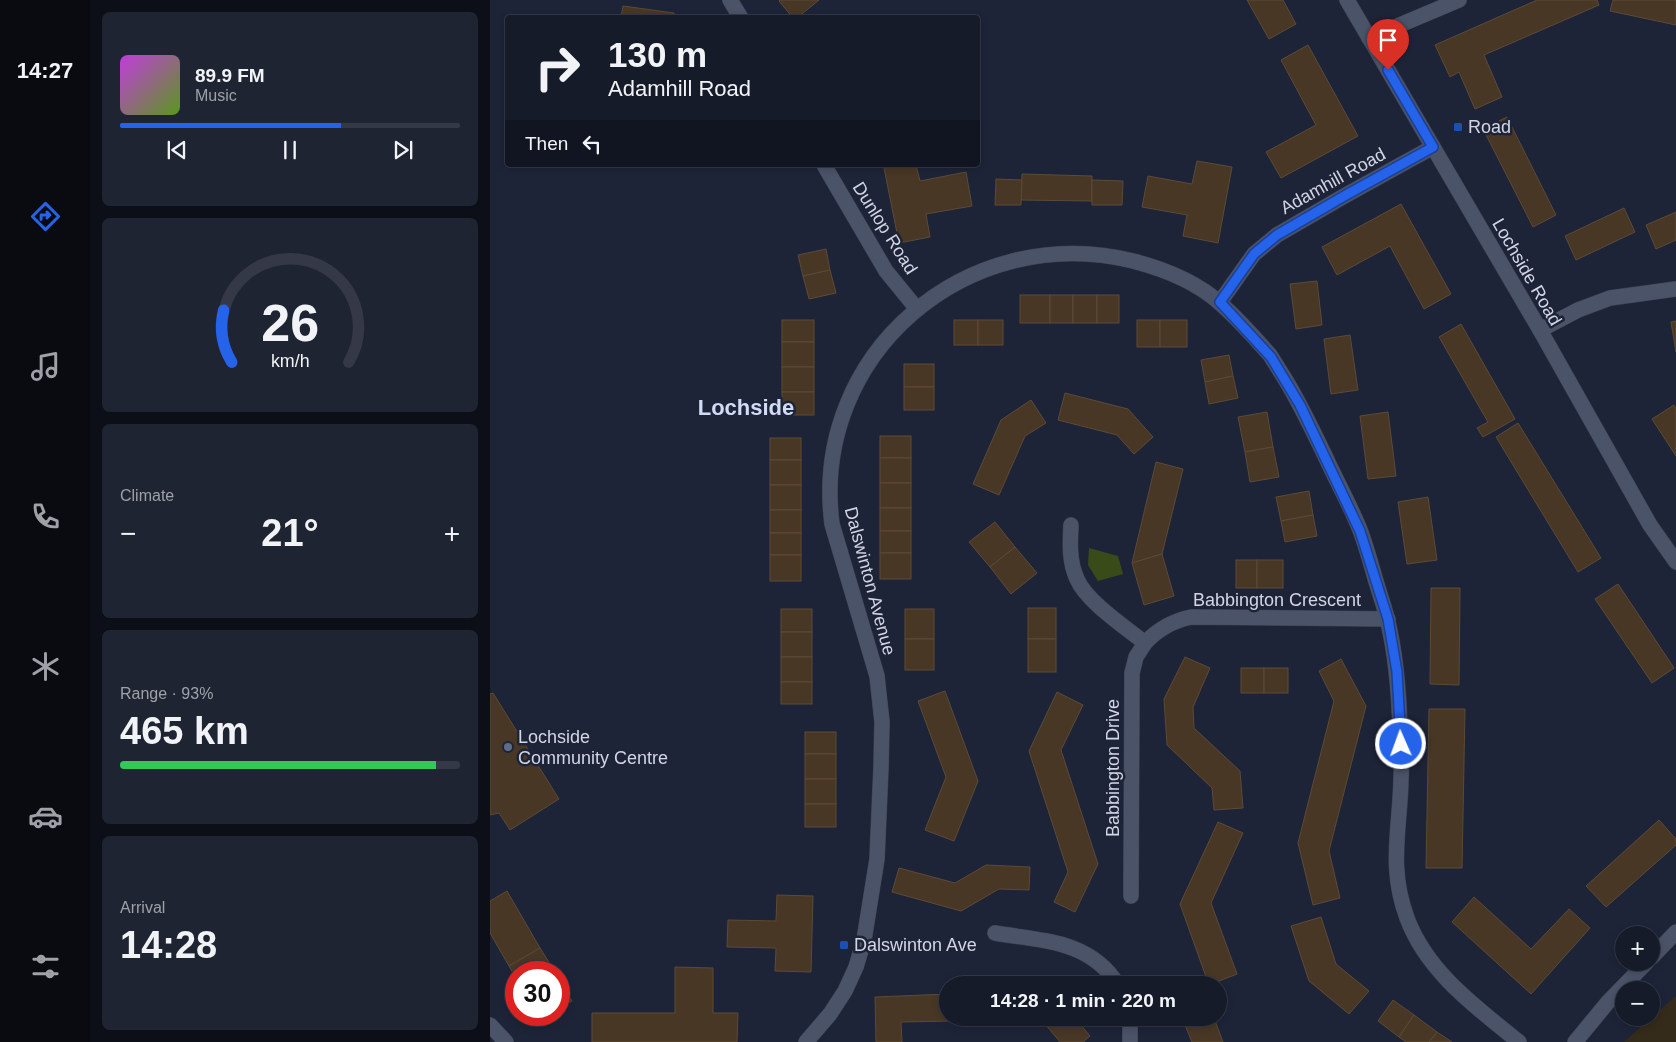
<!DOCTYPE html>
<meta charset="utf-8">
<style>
body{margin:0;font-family:Helvetica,sans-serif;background:#1f2432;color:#f1f3f6;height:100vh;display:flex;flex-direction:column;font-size:19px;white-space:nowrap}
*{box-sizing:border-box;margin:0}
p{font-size:16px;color:#9ea1a8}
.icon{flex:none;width:28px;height:28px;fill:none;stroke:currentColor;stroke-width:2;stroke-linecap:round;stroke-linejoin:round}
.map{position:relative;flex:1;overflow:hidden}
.details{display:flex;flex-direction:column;gap:12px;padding:12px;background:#0c0f17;width:400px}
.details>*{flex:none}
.top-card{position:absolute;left:15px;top:15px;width:475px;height:152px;border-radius:5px;box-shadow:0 2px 8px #0003,0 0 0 1px #353947;background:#161b2a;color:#f1f3f6;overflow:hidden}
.buttons{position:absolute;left:1125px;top:926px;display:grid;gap:10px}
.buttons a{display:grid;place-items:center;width:45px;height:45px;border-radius:50%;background:#161b2a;box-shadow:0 2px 8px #0003,0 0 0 1px #353947;font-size:25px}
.speed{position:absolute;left:15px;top:961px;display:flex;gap:10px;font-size:25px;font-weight:700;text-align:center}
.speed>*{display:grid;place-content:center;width:65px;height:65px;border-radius:50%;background:#161b2a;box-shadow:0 2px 8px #0003,0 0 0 1px #353947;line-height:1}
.speed .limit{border:8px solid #d22;background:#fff;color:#111}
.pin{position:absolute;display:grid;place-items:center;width:42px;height:42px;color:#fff;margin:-51px -21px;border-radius:50% 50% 50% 0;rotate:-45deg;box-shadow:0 0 5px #0007}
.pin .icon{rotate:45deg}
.me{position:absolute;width:55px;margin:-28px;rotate:358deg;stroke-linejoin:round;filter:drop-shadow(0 0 4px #0008)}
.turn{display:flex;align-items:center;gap:18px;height:105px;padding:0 20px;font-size:22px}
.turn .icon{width:65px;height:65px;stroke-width:2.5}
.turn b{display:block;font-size:35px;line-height:42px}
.then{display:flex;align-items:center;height:48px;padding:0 20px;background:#0003;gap:10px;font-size:19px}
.big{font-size:38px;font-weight:800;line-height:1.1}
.details .widget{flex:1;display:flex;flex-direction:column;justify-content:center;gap:8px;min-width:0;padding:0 18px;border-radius:8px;background:#1f2432}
.details .dial{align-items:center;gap:0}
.dial svg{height:130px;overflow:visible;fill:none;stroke:#353947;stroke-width:7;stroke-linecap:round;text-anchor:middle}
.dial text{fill:#f1f3f6;stroke:none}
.song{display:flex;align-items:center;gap:15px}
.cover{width:60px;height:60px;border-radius:8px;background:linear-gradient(135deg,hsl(290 70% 55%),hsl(90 70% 35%))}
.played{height:5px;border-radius:2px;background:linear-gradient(90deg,#2563eb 65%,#353947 65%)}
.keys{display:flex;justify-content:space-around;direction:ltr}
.heat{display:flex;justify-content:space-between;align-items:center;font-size:28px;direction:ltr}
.charge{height:8px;border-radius:4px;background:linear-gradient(90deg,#34c759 93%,#353947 0)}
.trip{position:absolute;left:449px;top:976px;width:288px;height:50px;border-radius:25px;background:#161b2a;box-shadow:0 2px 8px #0003,0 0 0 1px #353947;font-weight:800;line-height:50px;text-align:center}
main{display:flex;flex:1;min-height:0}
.dock{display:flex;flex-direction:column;width:90px;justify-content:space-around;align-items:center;background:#090b11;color:#9ea1a8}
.dock .icon{width:35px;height:35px}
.dock .selected{color:#2563eb}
.dock b{font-size:22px;color:#f1f3f6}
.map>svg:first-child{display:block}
</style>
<main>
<nav class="dock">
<b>14:27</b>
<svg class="icon selected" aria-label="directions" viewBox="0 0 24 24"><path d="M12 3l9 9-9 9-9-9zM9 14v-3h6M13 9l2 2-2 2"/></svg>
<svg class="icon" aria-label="music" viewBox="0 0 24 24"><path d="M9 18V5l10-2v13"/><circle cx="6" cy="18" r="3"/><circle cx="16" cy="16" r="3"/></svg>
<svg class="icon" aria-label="phone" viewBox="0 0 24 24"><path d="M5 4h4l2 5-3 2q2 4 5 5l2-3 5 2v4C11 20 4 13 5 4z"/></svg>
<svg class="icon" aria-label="climate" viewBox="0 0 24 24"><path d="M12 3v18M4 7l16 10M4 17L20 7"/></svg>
<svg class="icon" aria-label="car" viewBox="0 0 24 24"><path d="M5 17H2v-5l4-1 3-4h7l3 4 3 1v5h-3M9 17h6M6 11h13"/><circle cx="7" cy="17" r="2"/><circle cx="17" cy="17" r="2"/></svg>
<svg class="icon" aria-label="filters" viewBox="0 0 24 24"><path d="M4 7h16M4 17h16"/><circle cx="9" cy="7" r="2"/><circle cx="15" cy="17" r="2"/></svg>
</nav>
<section class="details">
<div class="widget">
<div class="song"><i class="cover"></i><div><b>89.9 FM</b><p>Music</p></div></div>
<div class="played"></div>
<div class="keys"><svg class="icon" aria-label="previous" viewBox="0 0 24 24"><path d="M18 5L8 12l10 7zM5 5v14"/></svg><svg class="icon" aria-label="pause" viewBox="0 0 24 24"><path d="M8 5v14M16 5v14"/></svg><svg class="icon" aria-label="next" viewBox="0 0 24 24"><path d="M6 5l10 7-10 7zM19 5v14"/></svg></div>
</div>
<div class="widget dial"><svg viewBox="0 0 100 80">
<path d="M14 69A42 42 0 1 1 86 69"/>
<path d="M14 69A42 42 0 0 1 9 37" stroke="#2563eb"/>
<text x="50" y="56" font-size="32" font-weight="700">26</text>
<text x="50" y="72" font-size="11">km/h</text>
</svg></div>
<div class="widget"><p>Climate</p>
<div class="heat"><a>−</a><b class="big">21°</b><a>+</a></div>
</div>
<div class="widget"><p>Range · 93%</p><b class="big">465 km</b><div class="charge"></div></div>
<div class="widget"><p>Arrival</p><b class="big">14:28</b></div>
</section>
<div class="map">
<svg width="1186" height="1042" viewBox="0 0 1186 1042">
<rect width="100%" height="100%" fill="#1e2438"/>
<!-- education -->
<polygon fill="#352b1b" points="1186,996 1186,1042 1134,1042"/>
<!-- green -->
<polygon fill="#394b19" points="599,548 628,556 633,574 608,581 598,565"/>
<!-- building -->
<g fill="#483725" stroke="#5c4a37">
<polygon points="290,0 329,0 307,18 303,18 289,1"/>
<polygon points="757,0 793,0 806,24 779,39"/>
<polygon points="1047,0 1107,0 1109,5 994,55 1012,97 985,109 969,72 960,77 945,45"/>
<polygon points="1123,0 1186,0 1186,25 1120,11"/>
<polygon points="133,6 184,13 184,18 131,18"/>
<polygon points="818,45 868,136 791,178 776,152 826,125 791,60"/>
<polygon points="1017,117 1066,215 1043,227 993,129"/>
<polygon points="707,161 742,167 728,243 693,236 697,215 652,207 658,176 702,184"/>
<polygon points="411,165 426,165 430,181 476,172 482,206 436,214 440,237 409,243 394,168"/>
<polygon points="532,174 602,176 602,201 531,200"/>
<polygon points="506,179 532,180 531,205 505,205"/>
<polygon points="602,180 633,181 632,205 602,205"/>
<polygon points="911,204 961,294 934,309 900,246 847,275 832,247"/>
<polygon points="1134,208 1145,232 1086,260 1075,236"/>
<polygon points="1186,212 1186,240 1166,249 1156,225"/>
<polygon points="336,249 340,270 313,276 308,255"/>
<polygon points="340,270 346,293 319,299 313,276"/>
<polygon points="827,281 832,325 806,329 800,284"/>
<rect x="530" y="295" width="30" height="28"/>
<rect x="560" y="295" width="23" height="28"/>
<rect x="583" y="295" width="24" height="28"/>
<rect x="607" y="295" width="22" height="28"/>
<rect x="292" y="320" width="32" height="22"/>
<rect x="464" y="320" width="24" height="25"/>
<rect x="488" y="320" width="25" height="25"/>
<rect x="647" y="320" width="23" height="27"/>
<rect x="670" y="320" width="27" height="27"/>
<polygon points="1186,321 1186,352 1181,322"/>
<polygon points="971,324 1025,419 993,437 987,428 998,422 949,337"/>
<polygon points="860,335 868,390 841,394 834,339"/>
<rect x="292" y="342" width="32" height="25"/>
<polygon points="739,355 743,376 715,382 711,360"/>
<rect x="414" y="364" width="30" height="23"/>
<rect x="292" y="367" width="32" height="25"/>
<polygon points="743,376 748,398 719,404 715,382"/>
<rect x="414" y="387" width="30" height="23"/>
<rect x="292" y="392" width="32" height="23"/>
<polygon points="575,393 638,409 663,437 644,454 627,435 568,420"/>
<polygon points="541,400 556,423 535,436 509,495 483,484 511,420"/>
<polygon points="1184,405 1186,409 1186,456 1162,419"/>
<polygon points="777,412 783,447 755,452 748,417"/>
<polygon points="898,412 906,476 878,479 870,416"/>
<polygon points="1028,423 1111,558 1088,572 1006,437"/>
<rect x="390" y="436" width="31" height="22"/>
<rect x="280" y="438" width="31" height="22"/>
<polygon points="783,447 789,477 760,482 755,452"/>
<rect x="390" y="458" width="31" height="25"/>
<rect x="280" y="460" width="31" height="25"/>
<polygon points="666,462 693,469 672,554 642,563"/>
<rect x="390" y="483" width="31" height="25"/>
<rect x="280" y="485" width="31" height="25"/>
<polygon points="819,491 823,515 791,521 786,497"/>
<polygon points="938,497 947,560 917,564 908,502"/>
<rect x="390" y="508" width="31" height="23"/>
<rect x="280" y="510" width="31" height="23"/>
<polygon points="823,515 827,536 795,542 791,521"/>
<polygon points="505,522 525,547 500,567 479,542"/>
<rect x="390" y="531" width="31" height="22"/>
<rect x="280" y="533" width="31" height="22"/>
<polygon points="525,547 547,573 521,594 500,567"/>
<rect x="390" y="553" width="31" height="26"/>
<polygon points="672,554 684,596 654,605 642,563"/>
<rect x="280" y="555" width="31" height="26"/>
<rect x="746" y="560" width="21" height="28"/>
<rect x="767" y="560" width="26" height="28"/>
<polygon points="1128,584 1184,668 1162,683 1105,599"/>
<polygon points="941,588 970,588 969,685 940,684"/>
<rect x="538" y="608" width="28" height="31"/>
<rect x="291" y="609" width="31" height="23"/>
<rect x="415" y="609" width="29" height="30"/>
<rect x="291" y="632" width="31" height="25"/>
<rect x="415" y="639" width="29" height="31"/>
<rect x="538" y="639" width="28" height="33"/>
<rect x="291" y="657" width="31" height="25"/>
<polygon points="695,657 720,668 703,707 704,728 750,771 753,808 724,810 722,788 677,745 674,699"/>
<polygon points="851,659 876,706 839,851 850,898 823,905 808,843 844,701 829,671"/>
<rect x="751" y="668" width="23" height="25"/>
<rect x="774" y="668" width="24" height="25"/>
<rect x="291" y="682" width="31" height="22"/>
<polygon points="455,691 488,781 464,841 435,830 456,777 428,701"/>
<polygon points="567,692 593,705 571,750 608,864 585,912 564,902 578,872 539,751"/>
<polygon points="3,693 69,799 20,830 9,813 0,815 0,694"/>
<polygon points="939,709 975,709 972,868 936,868"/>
<rect x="315" y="732" width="31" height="22"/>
<rect x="315" y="754" width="31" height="25"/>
<rect x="315" y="779" width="31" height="25"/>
<rect x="315" y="804" width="31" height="23"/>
<polygon points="1169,820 1186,839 1186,845 1116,907 1096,886"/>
<polygon points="728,822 753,833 721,903 747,974 719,985 690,904"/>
<polygon points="496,865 540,867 539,890 509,889 471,911 402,892 409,868 465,883"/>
<polygon points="17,891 50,948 19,966 0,933 0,901"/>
<polygon points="287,895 323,896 321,972 285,971 286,948 237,947 238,920 286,921"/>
<polygon points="984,897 1041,949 1079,909 1100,928 1041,994 962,922"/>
<polygon points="831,917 846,964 879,991 859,1014 819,981 801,926"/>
<polygon points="50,948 65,972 26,972 26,978 19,966"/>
<polygon points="185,967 223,968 223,1013 248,1013 247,1042 102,1042 102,1013 185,1013"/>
<polygon points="480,976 557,985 479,985"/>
<polygon points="69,979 82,1001 69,1009"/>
<polygon points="458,994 458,1018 461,1018 461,1021 411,1022 412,1042 386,1042 385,997"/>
<polygon points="903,1000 924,1015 909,1037 888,1021"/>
<polygon points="924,1015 947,1032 939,1042 916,1042 909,1037"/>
<polygon points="550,1018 585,1018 600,1036 593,1042 570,1042"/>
<polygon points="692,1018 724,1018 733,1042 702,1042"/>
<polygon points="947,1032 962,1042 939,1042"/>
</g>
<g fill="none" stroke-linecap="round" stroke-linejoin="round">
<defs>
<g id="minor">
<polyline points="240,0 251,18"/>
<polyline points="879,38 969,0"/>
<polyline points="334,165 396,271 427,309"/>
<polyline points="730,302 764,254 787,235 856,195 943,147"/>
<polyline points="1050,330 1088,310 1120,298 1186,289"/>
<path d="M581,525C580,543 579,562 587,579C596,601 635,627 655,643C668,629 682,621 701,617L898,619"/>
<polyline points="641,896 642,673 646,657 655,643"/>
<path d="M505,933C552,941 600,940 628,985"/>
<polyline points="1161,958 1186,932"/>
<polyline points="640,1018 640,1042"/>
<polyline points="0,1025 16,1042"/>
<path d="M316,1042L340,1014L355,991L366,967L374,940L387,859L391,767L392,722L387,676L342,524C320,354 478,220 643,261C674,269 708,283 731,304C748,319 765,338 780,355C785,363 790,371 795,379C811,405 824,433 837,460C848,484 861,507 870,530C875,543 879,557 883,571C887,586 893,602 897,618C906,654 909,693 910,730C911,746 912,763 911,779C910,830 898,867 917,918C937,972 986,1007 1029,1042"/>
<polyline points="1085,1042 1118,1002 1157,962"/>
</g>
<polyline id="tertiary" points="857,0 1050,330 1160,525 1186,562"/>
</defs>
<!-- minor casing -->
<use href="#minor" stroke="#3c4152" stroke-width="16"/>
<!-- tertiary casing -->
<use href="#tertiary" stroke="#3c4152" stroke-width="16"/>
<!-- minor -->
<use href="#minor" stroke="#4b5369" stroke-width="15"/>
<!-- tertiary -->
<use href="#tertiary" stroke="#4b5369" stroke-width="15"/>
</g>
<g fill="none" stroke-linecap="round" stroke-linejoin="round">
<defs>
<polyline id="route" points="898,70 943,147 856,195 787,235 764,254 730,302 781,357 810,405 870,531 898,619 907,672 911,744"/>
</defs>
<!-- route casing -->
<use href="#route" stroke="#184099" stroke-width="12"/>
<!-- route -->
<use href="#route" stroke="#2563eb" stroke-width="9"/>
</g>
<!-- markers -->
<g fill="#1a4fb4" stroke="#1e2438" stroke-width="2">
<rect x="963" y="122" width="10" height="10" rx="2.5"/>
<rect x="349" y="940" width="10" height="10" rx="2.5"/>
</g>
<circle fill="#5c6f8a" stroke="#1e2438" stroke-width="2" cx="18" cy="747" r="5"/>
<g text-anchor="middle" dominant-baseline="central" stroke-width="5" stroke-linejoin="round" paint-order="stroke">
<!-- poi labels -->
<g font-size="18" fill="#d1d6e4" stroke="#1e2438" text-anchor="start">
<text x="978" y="127">Road</text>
<text x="28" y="737">Lochside<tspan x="28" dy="21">Community Centre</tspan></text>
<text x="364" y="945">Dalswinton Ave</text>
</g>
<!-- street labels -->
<g font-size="18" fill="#d1d6e4" stroke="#1e2438">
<text transform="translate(843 181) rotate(-29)">Adamhill Road</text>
<text transform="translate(395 228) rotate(58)">Dunlop Road</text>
<text transform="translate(1037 272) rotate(60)">Lochside Road</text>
<text transform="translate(380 581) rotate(75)">Dalswinton Avenue</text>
<text x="787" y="600">Babbington Crescent</text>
<text transform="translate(623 768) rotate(-90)">Babbington Drive</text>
</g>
<!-- district labels -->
<g font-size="22" font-weight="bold" fill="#d2dbf6" stroke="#1e2438">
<text x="256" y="407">Lochside</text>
</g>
</g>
</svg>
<div class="buttons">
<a>+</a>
<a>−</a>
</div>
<div class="speed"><div class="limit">30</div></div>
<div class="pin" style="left:898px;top:70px;background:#d93025"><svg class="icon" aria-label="arrive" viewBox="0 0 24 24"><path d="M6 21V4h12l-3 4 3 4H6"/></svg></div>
<svg class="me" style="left:911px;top:744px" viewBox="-20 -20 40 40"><circle r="17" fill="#2563eb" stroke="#fff" stroke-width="3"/><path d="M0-11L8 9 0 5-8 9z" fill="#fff"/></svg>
<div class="trip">14:28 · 1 min · 220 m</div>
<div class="top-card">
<div class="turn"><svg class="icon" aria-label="right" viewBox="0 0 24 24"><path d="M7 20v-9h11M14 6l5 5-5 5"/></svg><div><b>130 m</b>Adamhill Road</div></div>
<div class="then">Then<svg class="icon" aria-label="left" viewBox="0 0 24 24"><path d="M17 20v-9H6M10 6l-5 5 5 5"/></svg></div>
</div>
</div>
</main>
